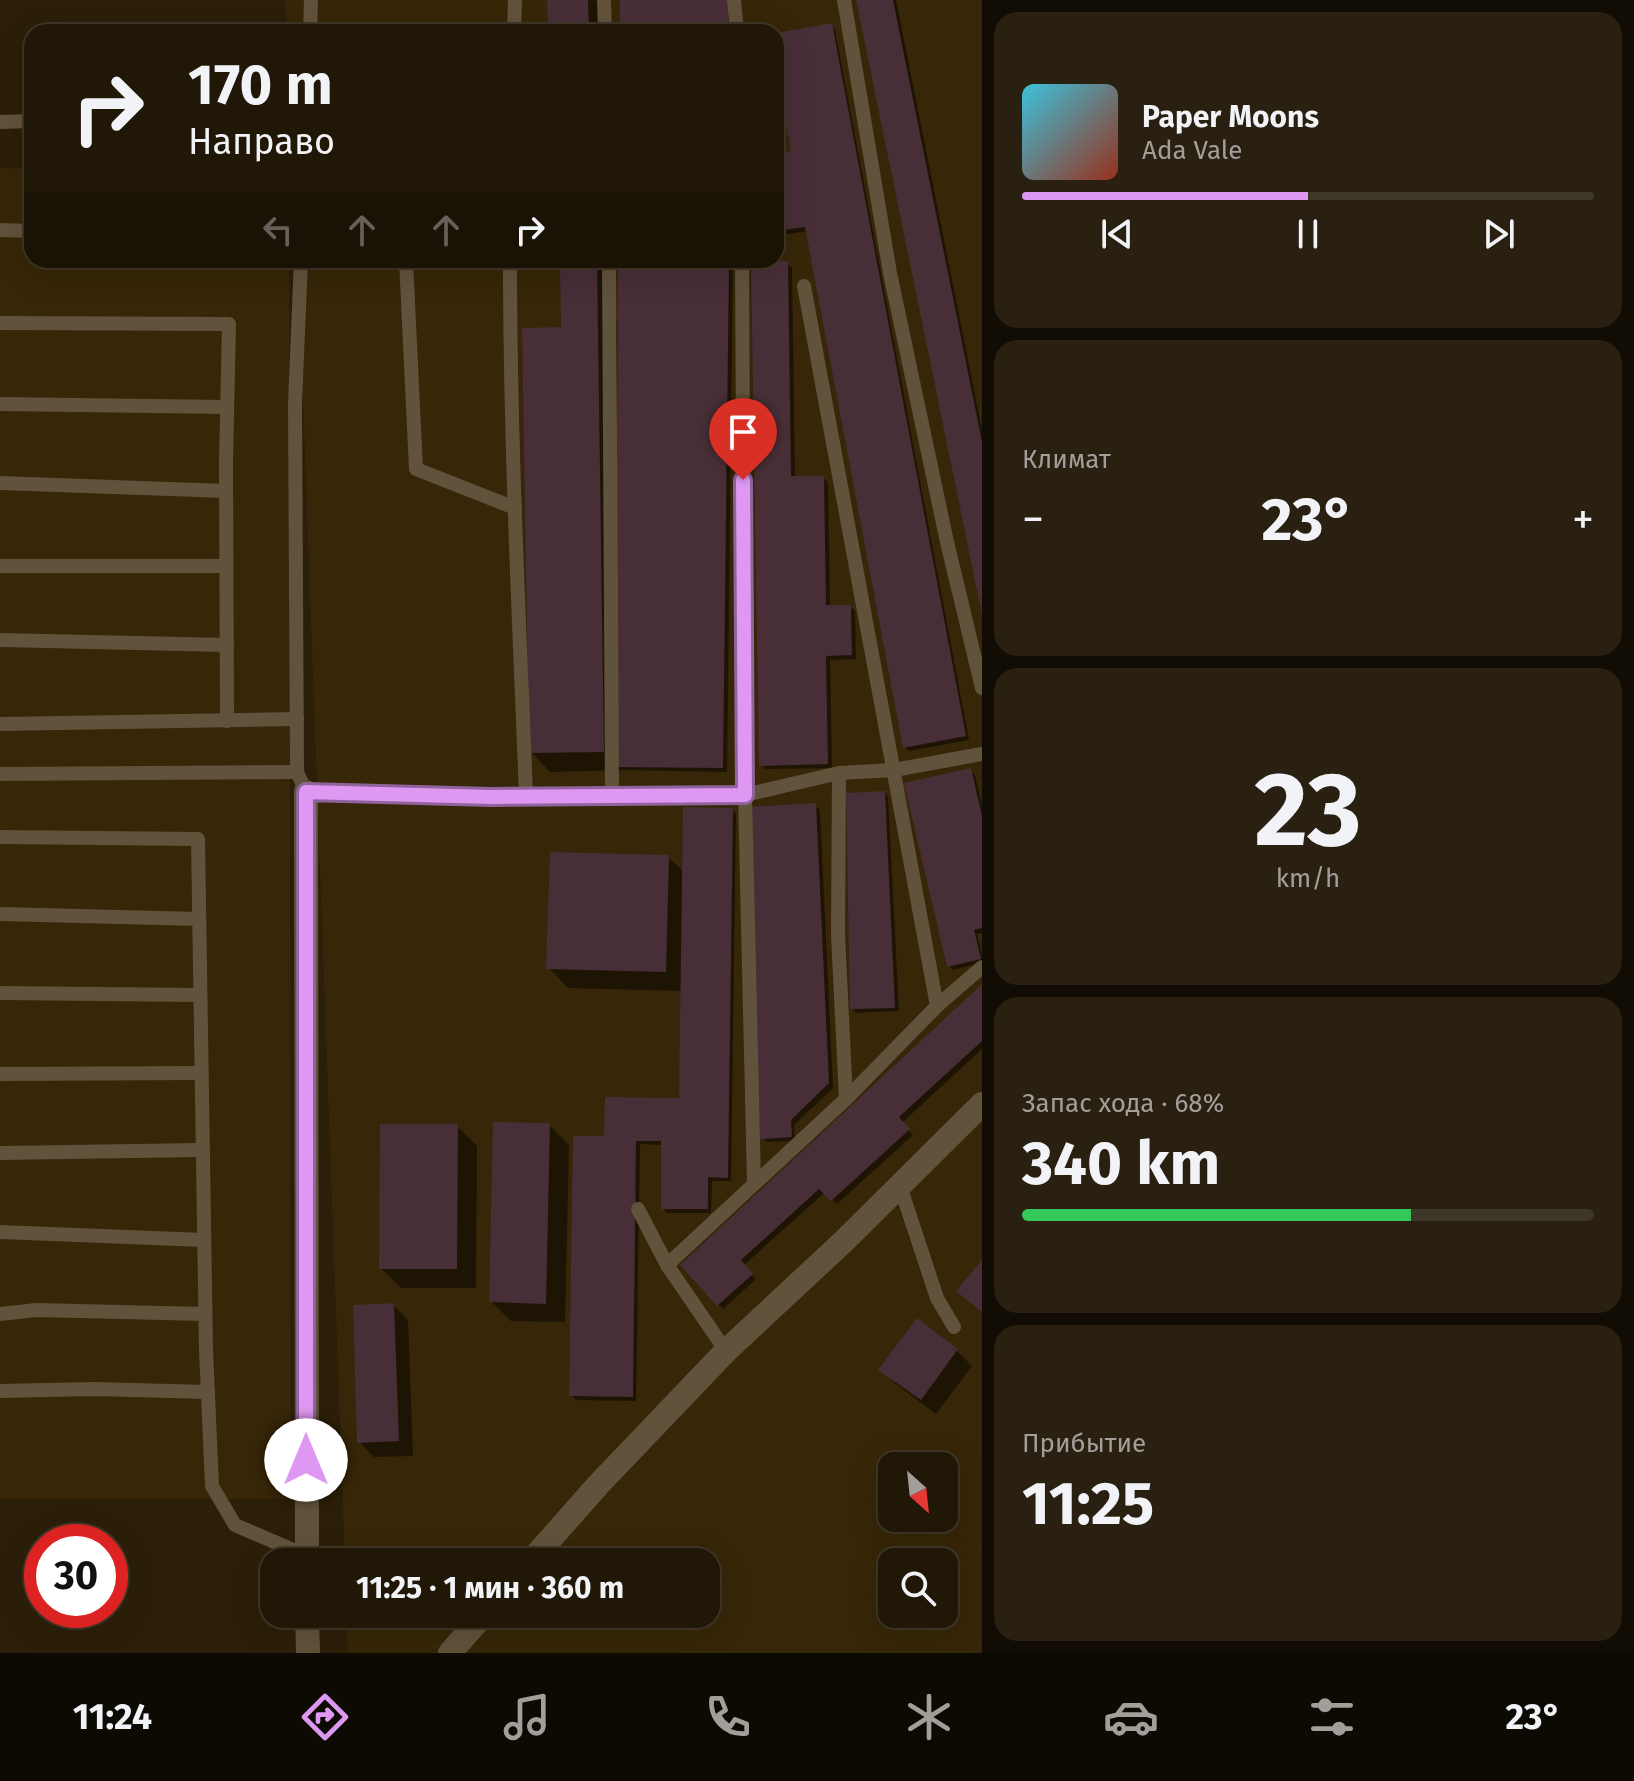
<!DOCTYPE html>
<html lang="ru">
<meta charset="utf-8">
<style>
body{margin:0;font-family:"Fira Sans",sans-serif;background:#292011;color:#f1f3f6;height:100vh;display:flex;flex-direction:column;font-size:30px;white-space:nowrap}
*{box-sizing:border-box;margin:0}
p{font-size:26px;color:#a29f9b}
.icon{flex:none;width:44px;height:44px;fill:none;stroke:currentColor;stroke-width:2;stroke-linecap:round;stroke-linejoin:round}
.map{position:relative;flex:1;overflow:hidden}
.sheet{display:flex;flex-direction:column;gap:12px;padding:12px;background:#120d04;width:652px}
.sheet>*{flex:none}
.guide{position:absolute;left:24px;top:24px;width:760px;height:244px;border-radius:24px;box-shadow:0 8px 32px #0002,0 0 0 2px #3e3628;background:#211707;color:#f1f3f6;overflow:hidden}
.needle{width:52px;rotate:153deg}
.controls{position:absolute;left:878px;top:1452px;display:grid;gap:16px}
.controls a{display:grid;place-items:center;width:80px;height:80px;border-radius:16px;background:#211707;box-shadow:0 8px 32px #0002,0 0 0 2px #3e3628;font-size:40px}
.speed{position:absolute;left:24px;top:1524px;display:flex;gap:16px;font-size:40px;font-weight:700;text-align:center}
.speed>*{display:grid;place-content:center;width:104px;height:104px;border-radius:50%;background:#211707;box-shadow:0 8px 32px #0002,0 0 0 2px #3e3628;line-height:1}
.speed .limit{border:12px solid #d22;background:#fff;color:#111}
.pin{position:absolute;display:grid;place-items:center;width:68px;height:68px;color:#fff;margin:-82px -34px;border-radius:50% 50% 50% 0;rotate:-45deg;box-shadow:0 0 8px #0007}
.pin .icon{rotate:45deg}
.me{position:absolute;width:88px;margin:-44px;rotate:0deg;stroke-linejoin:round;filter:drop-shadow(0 0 6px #0008)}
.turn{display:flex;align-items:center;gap:28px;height:168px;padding:0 32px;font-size:36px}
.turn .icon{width:104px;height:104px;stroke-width:2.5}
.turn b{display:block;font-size:56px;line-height:68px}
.lanes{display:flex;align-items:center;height:76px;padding:0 32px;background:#0003;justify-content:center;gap:40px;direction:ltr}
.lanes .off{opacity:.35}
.big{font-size:60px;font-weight:700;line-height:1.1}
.sheet .tile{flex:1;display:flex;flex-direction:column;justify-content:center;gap:12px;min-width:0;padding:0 28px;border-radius:24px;background:#292011}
.sheet .dial{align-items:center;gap:0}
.dial b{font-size:104px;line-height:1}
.song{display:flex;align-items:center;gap:24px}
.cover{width:96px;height:96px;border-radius:12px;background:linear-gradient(135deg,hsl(190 70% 55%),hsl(10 70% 35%))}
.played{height:8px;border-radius:4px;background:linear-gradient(90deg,#de98f2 50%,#3e3628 50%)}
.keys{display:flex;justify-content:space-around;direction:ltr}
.heat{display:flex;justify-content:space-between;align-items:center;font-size:44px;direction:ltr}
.charge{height:12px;border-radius:6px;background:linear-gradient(90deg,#34c759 68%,#3e3628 0)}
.trip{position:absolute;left:260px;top:1548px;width:460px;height:80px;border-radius:24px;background:#211707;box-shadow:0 8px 32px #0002,0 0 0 2px #3e3628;font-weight:700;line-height:80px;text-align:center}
.tab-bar{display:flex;height:128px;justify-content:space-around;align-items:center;background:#0d0903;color:#a29f9b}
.tab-bar .icon{width:56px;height:56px}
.tab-bar .selected{color:#de98f2}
.tab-bar b{font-size:36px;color:#f1f3f6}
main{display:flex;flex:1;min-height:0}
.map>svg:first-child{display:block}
</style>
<main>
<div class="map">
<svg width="982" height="1653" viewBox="0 0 982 1653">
<rect width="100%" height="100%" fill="#2c1f09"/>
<!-- built -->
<g fill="#372608" fill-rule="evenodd">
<path d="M285,0H982V1653H348L346,1614H706V1562H345L298,260H776V32H288ZM892,1466H944V1518H892ZM892,1562H944V1614H892Z"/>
<polygon points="0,168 32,169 32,260 289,260 291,1499 0,1499"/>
</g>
<!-- shadow -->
<g fill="#0007">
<polygon points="549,0 602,0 603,32 550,32"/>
<polygon points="858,0 896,0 982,430 982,612"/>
<polygon points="831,25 835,30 969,740 909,751 905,747 808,231 781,235 776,231 776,155 793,153 776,62 776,35"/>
<polygon points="562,260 615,260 616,321 620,321 620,260 733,260 727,772 623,770 550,772 531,752 564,329"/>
<polygon points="787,264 792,268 795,478 823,478 828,482 830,607 851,607 855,611 856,659 830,660 832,768 766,769 761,765"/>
<polygon points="970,770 975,775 982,806 982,933 977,934 982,955 982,963 953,970 949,966"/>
<polygon points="884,793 888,797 899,1011 856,1013 852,1008"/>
<polygon points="815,805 820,810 833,1088 794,1125 795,1141 767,1142 762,1138"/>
<polygon points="732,810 736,814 731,1181 712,1181 711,1213 667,1213 663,1208 663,1145 640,1144 636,1401 576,1400 572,1396 606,1138 681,1100 682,991 568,988 549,968 668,857 684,872"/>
<polygon points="982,987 982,1049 902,1123 913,1135 837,1204 825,1192 743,1266 756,1279 723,1309 683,1265"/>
<polygon points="549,1125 569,1145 565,1322 511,1321 491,1301"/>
<polygon points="457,1126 477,1146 476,1288 401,1288 381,1268"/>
<polygon points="393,1305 408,1320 413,1456 374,1457 359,1442"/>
<polygon points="917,1321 957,1351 972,1366 936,1414 896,1384 881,1369"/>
</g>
<!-- building -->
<g fill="#482e37">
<polygon points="547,0 588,0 589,32 548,32"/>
<polygon points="620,0 727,0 729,32 620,32"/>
<polygon points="856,0 893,0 982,442 982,615"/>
<polygon points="832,23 966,736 903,748 805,227 776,231 776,153 791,151 776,73 776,33"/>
<polygon points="560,260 597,260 604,752 529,753 522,328 561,327"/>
<polygon points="618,260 729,260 723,768 615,767"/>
<polygon points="788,261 791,476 824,476 826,605 851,605 852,655 826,656 828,764 759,766 751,262"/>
<polygon points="971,768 982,816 982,928 974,930 981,959 947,967 904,783"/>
<polygon points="885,791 895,1008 850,1009 846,793"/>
<polygon points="816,803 829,1083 791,1120 792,1137 760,1139 749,807"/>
<polygon points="683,807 733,808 728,1178 708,1177 708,1209 661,1209 661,1141 636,1141 633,1397 569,1396 573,1136 604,1136 605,1097 679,1098"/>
<polygon points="550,852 669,855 666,972 546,969"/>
<polygon points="982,984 982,1041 899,1117 910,1129 831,1201 819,1189 741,1260 753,1274 717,1306 680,1265"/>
<polygon points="493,1122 550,1123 546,1304 489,1302"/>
<polygon points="380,1124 458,1124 457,1269 379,1269"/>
<polygon points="982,1260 982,1312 956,1291"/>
<polygon points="394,1303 399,1441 357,1443 353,1305"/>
<polygon points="917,1318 958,1349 921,1400 878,1370"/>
</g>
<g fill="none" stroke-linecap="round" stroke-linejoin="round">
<!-- lane -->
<g stroke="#61523b" stroke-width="14">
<polyline points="604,0 605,32"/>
<polyline points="734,0 737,32"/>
<polyline points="844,0 890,273 947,542 982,688"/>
<polyline points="310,32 311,0"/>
<polyline points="514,32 515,0"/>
<polyline points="0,122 32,121"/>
<polyline points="0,230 32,231"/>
<polyline points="301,260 295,403 297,772 306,792 492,797 745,795 839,773 894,770 982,754"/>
<polyline points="406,260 416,469 515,508"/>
<path d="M510,260C510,439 519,617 526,795"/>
<polyline points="609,260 612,795"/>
<polyline points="742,260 745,795 754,1184"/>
<polyline points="804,286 937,1006"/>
<polyline points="0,323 229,324 226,461 227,721"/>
<polyline points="0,404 227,407"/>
<polyline points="0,483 226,491"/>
<polyline points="0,566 226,566"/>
<polyline points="0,640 227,645"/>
<polyline points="0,724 297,719"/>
<polyline points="839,773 838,935 846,1099"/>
<polyline points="0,774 297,772"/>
<polyline points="0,837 198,839 206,1350 212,1486 235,1525 307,1556"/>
<polyline points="0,914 199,919"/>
<polyline points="0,993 200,995"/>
<polyline points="0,1074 201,1073"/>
<polyline points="0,1153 202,1150"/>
<polyline points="900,1186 937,1298 954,1327"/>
<polyline points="638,1209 667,1265 726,1351"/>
<polyline points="0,1232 204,1240"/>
<polyline points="667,1265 846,1099 937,1006 982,967"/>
<polyline points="0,1314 36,1310 205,1314"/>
<polyline points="0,1391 94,1389 208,1392"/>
</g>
<!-- street -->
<g stroke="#61523b" stroke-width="24">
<polyline points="306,792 307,1562"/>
<polyline points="530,1562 598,1485 726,1351 844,1241 982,1104"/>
<polyline points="307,1614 308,1653"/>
<polyline points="450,1653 484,1614"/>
</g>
</g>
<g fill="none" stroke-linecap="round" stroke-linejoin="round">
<defs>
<polyline id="route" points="306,1460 306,792 492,797 745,795 743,480"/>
</defs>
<!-- route casing -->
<use href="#route" stroke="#90639d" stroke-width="20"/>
<!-- route -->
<use href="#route" stroke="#de98f2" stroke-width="14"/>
</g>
</svg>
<div class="controls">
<a><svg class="needle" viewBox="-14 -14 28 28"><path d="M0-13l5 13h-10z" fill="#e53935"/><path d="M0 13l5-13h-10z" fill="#a29f9b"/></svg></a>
<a><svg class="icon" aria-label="search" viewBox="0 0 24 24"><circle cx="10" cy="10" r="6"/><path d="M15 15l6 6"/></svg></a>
</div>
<div class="speed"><div class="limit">30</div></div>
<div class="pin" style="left:743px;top:480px;background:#d93025"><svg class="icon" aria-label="arrive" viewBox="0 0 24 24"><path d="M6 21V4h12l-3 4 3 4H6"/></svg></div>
<svg class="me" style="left:306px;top:1460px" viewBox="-20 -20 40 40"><circle r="19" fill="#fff"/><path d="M0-13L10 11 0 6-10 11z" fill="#de98f2"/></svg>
<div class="trip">11:25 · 1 мин · 360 m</div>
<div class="guide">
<div class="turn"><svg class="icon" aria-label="right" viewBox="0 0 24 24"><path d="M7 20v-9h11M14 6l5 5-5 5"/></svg><div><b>170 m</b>Направо</div></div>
<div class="lanes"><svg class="icon off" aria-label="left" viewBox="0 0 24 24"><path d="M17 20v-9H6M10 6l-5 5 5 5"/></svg><svg class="icon off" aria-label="ahead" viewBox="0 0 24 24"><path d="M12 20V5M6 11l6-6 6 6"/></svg><svg class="icon off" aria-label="ahead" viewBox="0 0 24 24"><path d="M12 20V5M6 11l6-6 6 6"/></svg><svg class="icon" aria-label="right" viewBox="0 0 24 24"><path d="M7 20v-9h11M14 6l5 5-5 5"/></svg></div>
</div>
</div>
<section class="sheet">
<div class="tile">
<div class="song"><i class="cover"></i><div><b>Paper Moons</b><p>Ada Vale</p></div></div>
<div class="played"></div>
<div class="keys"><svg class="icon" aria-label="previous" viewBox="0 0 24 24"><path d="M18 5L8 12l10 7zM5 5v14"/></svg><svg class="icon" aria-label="pause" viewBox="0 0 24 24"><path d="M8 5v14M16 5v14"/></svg><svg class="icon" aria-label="next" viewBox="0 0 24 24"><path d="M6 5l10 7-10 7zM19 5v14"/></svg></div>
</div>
<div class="tile"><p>Климат</p>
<div class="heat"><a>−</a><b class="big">23°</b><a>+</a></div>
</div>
<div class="tile dial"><b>23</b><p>km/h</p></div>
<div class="tile"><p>Запас хода · 68%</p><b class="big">340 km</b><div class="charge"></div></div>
<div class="tile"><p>Прибытие</p><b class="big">11:25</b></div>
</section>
</main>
<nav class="tab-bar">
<b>11:24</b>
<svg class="icon selected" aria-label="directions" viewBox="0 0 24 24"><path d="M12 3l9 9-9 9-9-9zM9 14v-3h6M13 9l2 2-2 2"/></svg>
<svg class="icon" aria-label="music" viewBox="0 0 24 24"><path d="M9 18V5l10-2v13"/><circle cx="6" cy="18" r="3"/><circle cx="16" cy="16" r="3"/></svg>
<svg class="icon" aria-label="phone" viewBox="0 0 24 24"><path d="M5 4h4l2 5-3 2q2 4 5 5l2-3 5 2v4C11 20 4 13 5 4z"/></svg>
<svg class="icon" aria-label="climate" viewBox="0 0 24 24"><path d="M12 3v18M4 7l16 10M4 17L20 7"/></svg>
<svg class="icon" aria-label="car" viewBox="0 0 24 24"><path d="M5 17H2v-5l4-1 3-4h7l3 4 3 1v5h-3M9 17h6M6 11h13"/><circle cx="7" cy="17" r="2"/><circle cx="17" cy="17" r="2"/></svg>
<svg class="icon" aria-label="filters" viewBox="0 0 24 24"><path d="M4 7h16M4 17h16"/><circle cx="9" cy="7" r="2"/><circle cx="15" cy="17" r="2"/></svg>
<b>23°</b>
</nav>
